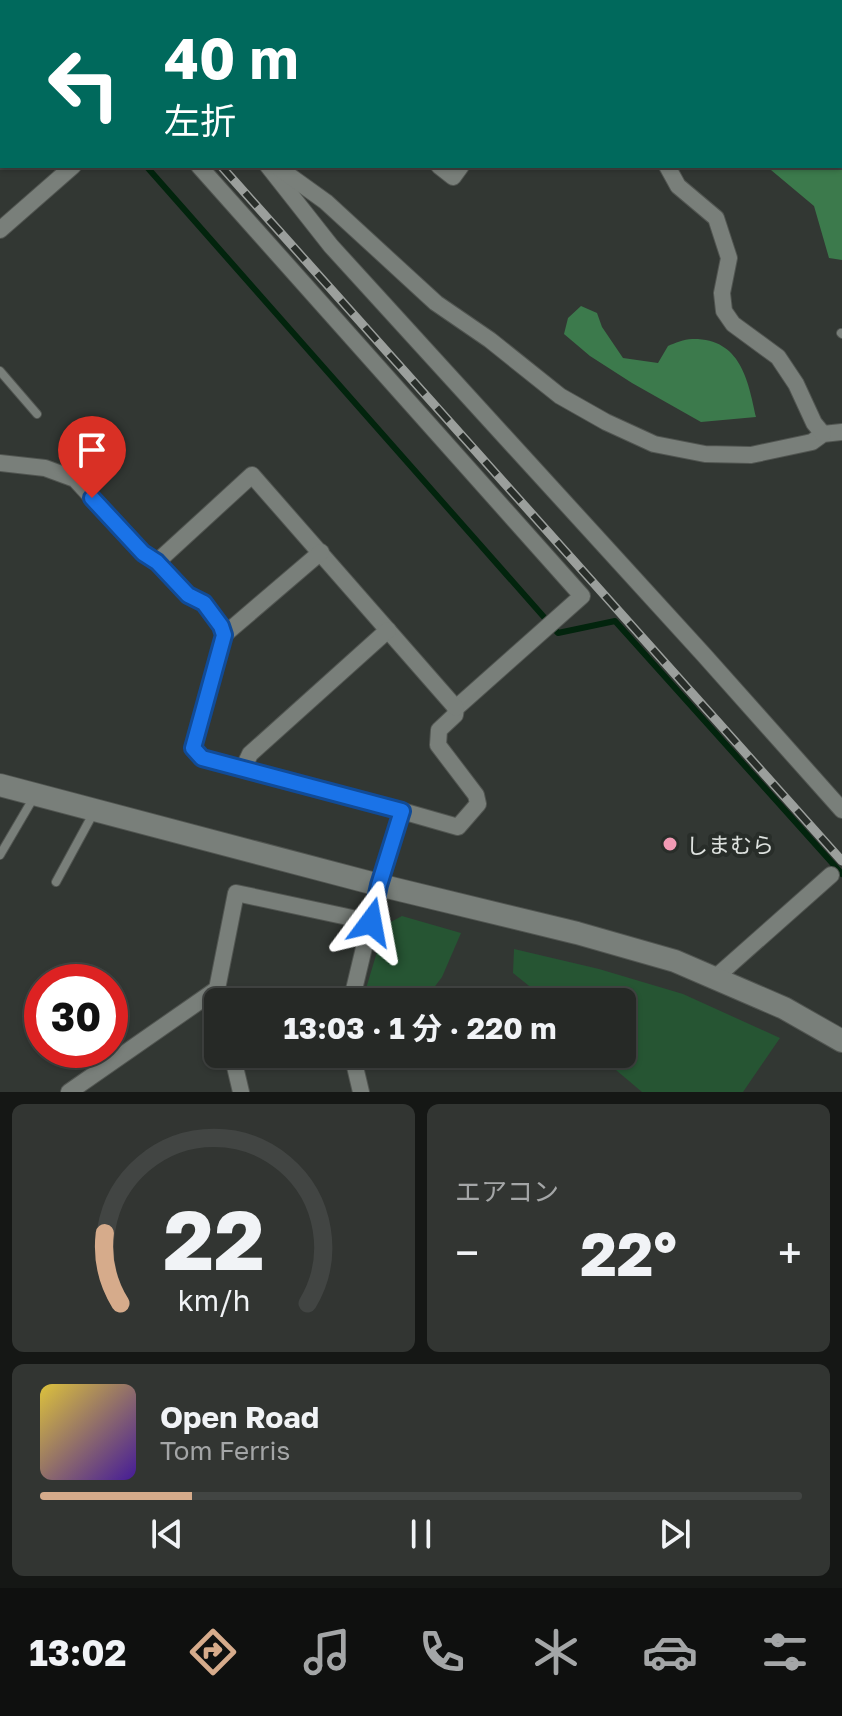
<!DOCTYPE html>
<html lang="ja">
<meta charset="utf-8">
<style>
body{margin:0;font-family:"Golos Text","Noto Sans JP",sans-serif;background:#323532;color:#f1f3f6;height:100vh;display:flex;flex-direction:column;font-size:30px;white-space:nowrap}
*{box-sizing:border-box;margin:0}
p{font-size:26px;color:#a4a6a7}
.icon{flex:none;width:44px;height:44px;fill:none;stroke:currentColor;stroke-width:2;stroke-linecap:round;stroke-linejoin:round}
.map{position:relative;height:1092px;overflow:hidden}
.details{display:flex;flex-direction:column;gap:12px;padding:12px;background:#151715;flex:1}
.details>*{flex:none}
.top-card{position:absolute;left:0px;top:0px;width:842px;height:168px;box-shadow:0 2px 6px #0004,0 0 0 2px #424543;background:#00695c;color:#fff;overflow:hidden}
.speed{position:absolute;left:24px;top:964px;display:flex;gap:16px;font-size:40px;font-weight:700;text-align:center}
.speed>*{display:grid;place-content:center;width:104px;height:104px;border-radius:50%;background:#262926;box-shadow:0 2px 6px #0004,0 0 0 2px #424543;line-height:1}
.speed .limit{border:12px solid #d22;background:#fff;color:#111}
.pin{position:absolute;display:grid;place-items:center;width:68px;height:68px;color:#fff;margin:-82px -34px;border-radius:50% 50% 50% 0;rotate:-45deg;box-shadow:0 0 8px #0007}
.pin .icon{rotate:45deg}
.me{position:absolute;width:88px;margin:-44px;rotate:13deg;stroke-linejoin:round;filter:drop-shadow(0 0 6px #0008)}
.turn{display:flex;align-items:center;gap:28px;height:168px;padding:0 32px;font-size:36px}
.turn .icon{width:104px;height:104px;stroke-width:2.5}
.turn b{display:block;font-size:56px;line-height:68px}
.big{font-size:60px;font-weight:700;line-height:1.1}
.details .card{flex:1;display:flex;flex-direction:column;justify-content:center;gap:12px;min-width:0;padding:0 28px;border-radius:12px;background:#323532}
.details .dial{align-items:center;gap:0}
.dial svg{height:208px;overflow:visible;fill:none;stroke:#424543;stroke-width:7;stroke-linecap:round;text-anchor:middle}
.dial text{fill:#f1f3f6;stroke:none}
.song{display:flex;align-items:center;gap:24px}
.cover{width:96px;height:96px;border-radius:12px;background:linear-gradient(135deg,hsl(50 70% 55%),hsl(260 70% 35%))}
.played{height:8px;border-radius:4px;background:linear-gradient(90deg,#d6ab8b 20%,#424543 20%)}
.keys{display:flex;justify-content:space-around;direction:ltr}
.heat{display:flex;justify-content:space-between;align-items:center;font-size:44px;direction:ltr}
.details .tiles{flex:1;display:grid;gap:12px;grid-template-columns:1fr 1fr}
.card:last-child{grid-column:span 2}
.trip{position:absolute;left:204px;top:988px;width:432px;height:80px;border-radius:12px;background:#262926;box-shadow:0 2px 6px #0004,0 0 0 2px #424543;font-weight:700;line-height:80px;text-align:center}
.dock{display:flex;height:128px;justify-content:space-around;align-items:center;background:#0f100f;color:#a4a6a7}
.dock .icon{width:56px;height:56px}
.dock .selected{color:#d6ab8b}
.dock b{font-size:36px;color:#f1f3f6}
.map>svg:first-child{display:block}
</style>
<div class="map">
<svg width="842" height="1092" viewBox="0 0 842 1092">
<rect width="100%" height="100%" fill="#323733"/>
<!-- green -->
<g fill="#265533">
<polygon points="402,916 461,933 442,977 423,1002 362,1002 385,925"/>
<polygon points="514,949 599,969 683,994 780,1038 743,1092 642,1092 597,1054 622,1054 622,1002 549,1002 513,973"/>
</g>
<!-- forest -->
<g fill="#3c7a4c">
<polygon points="840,99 842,100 842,260 829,258 814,206 771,170 768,166 840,166"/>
<path d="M581,306L597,313L602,327L623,358L658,363L668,346C675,343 684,339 692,339C740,338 748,379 756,417L701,422L632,383L590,356L564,334L568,318Z"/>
</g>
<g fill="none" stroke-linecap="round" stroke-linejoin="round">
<!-- stream -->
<polyline stroke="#02240d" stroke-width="6" points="146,166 558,633 615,621 842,874"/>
<defs>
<g id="lane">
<polyline points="304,0 307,2"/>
<polyline points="0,15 2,12"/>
<polyline points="0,72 2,75"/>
<polyline points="841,333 842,334"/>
<polyline points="0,371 37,414"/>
<polyline points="0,855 34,797"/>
<polyline points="56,882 94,812"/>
</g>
<g id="street">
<polyline points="9,0 12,2"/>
<polyline points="96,0 98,2"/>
<polyline points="200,0 202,2"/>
<polyline points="148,2 150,0"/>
<polyline points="221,2 227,0"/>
<polyline points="653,2 654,0"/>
<polyline points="199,166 582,596 456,708 455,715 439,730 438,745 476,795 478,804 458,827 402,811"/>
<polyline points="268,166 331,246 704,655 842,810"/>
<polyline points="276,166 326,202 436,303 490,340 560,396 606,422 654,444 705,454 751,455 812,442 823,434 842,432"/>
<polyline points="439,166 453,177 461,166"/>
<polyline points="667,166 678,186 716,218 729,258 722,293 724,311 733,324 778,357 796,384 814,423 823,434"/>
<polyline points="0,230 73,166"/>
<polyline points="0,463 45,468 75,479 143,553 157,562 188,595 204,603 221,626 224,635 193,748 202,758 402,811 379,885 351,1002"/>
<polyline points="157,562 252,475 456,708"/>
<polyline points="224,635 321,552"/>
<polyline points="243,769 250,754 388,630"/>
<polyline points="716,977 831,875"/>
<polyline points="220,1002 217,989 236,893 371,922"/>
<polyline points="232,1054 241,1092"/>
<polyline points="352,1054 361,1092"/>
<polyline points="69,1092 217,989"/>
</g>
<polyline id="secondary" points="0,785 379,885 577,933 675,961 784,1008 842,1041"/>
</defs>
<!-- lane casing -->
<use href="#lane" stroke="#515551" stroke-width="10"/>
<!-- street casing -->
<use href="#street" stroke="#515551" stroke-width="18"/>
<!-- secondary casing -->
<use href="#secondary" stroke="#515551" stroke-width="24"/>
<!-- lane -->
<use href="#lane" stroke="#797f7a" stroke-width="8"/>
<!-- street -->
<use href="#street" stroke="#797f7a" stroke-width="16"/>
<!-- secondary -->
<use href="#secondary" stroke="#797f7a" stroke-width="22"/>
<defs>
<g id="rail">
<polyline points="37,0 40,2"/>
<polyline points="55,0 57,2"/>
<polyline points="221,166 842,861"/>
</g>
</defs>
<!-- rail casing -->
<use href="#rail" stroke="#9b9f9c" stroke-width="9"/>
<!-- rail -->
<use href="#rail" stroke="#282d29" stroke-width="6" stroke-dasharray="18" stroke-linecap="butt"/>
</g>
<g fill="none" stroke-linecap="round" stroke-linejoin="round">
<defs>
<polyline id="route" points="92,498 143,553 157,562 188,595 204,603 221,626 224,635 193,748 202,758 402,811 379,885 371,922"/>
</defs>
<!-- route casing -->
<use href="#route" stroke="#114b97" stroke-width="20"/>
<!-- route -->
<use href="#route" stroke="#1a73e8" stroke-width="14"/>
</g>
<!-- markers -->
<circle fill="#f19ab4" stroke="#282d29" stroke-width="3" cx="670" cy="844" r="8"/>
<g text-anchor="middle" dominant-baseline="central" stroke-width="8" stroke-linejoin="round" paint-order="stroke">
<!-- poi labels -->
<g font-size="22" fill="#dfe3e0" stroke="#282d29" text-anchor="start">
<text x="686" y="844">しまむら</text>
</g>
</g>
</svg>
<div class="speed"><div class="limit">30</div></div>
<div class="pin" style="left:92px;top:498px;background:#d93025"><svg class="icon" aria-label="arrive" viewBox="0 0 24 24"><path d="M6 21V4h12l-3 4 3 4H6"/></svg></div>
<svg class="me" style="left:371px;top:922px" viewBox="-20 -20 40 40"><path d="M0-17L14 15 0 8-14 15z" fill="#1a73e8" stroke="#fff" stroke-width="4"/></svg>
<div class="trip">13:03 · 1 分 · 220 m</div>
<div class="top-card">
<div class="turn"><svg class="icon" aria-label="left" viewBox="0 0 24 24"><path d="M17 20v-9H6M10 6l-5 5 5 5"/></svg><div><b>40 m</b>左折</div></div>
</div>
</div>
<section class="details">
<div class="tiles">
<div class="card dial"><svg viewBox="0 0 100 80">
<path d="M14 69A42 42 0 1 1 86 69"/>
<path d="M14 69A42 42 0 0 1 8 42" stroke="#d6ab8b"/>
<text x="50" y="56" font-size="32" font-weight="700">22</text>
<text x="50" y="72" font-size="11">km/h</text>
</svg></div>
<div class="card"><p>エアコン</p>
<div class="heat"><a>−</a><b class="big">22°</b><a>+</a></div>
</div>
<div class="card">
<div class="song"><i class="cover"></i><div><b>Open Road</b><p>Tom Ferris</p></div></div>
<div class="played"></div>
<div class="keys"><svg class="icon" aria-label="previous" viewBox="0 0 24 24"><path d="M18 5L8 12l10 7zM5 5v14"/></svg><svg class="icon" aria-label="pause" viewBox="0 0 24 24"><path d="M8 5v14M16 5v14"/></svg><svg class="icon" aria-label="next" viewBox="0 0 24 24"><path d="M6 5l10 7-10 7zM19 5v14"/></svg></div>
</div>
</div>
</section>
<nav class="dock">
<b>13:02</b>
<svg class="icon selected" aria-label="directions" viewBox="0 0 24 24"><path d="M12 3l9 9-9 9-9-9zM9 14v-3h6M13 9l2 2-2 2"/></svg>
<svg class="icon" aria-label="music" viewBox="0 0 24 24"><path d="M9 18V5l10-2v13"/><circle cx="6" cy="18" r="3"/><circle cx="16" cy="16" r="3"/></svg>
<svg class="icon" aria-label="phone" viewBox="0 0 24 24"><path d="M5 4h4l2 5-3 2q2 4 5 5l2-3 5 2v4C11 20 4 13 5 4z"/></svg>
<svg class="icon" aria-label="climate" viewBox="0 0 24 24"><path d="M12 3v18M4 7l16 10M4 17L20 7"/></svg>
<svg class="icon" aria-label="car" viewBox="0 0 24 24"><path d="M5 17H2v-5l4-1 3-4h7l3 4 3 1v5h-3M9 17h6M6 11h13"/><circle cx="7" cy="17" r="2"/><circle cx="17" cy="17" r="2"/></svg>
<svg class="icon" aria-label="filters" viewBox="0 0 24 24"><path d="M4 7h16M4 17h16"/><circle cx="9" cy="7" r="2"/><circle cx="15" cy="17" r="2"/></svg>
</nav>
